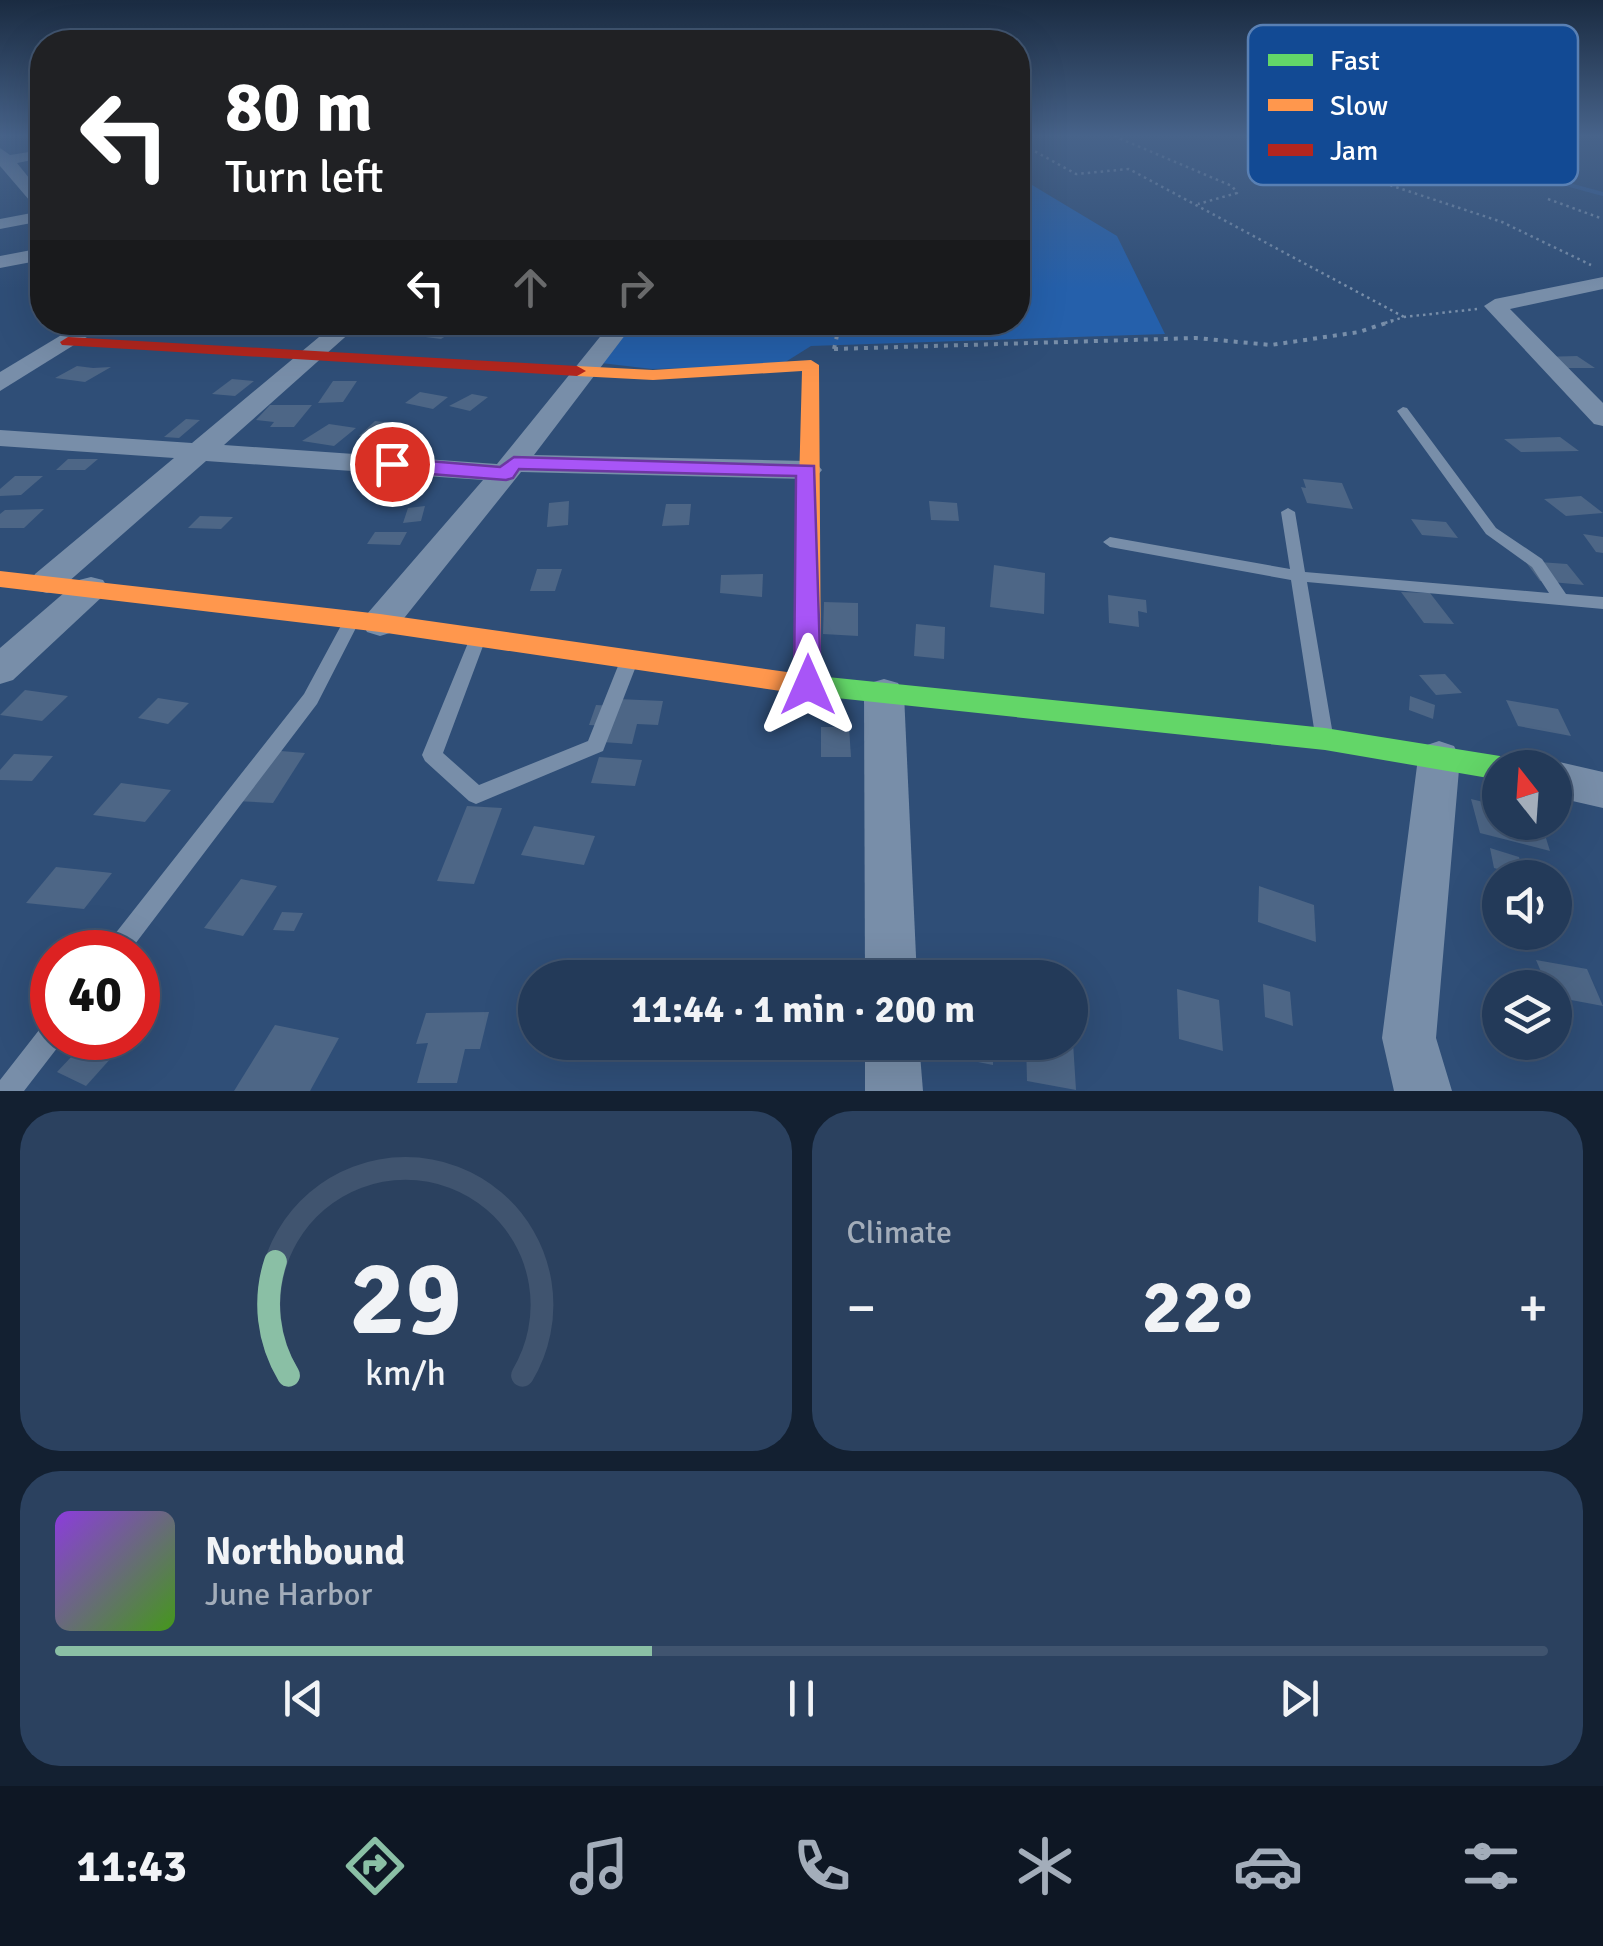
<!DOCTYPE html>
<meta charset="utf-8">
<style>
body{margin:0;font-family:Signika,sans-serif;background:#2b415f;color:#f1f3f6;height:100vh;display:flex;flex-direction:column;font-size:38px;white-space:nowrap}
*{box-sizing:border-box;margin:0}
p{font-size:32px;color:#a3adba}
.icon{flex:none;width:55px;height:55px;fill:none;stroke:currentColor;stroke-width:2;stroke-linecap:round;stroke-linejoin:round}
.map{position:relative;height:1091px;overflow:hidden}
.panel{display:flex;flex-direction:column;gap:20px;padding:20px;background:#132031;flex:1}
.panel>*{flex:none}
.guide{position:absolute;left:30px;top:30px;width:1000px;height:305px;border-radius:40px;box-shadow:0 10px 40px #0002,0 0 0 2px #40546f;background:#202124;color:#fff;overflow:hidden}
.needle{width:65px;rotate:343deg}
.controls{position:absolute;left:1482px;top:750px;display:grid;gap:20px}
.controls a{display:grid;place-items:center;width:90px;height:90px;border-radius:50%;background:#233a59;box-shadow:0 10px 40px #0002,0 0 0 2px #40546f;font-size:50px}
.speed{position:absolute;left:30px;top:930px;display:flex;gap:20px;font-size:50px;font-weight:700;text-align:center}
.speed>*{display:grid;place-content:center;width:130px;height:130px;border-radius:50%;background:#233a59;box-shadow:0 10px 40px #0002,0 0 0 2px #40546f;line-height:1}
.speed .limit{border:15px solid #d22;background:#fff;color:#111}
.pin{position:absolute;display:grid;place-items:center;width:85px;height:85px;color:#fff;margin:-42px;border:5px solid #fff;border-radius:50%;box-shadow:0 2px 10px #0007}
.me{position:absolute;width:110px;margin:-55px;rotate:0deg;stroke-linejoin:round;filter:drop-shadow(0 0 8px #0008)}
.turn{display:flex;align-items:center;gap:35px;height:210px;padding:0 30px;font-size:45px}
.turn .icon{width:130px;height:130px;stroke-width:2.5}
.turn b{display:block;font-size:70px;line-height:85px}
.lanes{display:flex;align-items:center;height:95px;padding:0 30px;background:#0003;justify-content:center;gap:50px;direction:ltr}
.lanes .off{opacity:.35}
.big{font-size:75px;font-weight:800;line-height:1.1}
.panel .tile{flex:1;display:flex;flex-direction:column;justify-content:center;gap:15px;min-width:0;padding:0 35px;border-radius:40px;background:#2b415f}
.panel .dial{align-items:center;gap:0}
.dial svg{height:260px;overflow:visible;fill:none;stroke:#40546f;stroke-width:7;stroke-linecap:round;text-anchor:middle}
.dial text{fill:#f1f3f6;stroke:none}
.song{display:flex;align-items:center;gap:30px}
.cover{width:120px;height:120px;border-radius:15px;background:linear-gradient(135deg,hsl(270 70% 55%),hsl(100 70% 35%))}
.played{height:10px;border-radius:5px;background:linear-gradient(90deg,#8abfa5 40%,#40546f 40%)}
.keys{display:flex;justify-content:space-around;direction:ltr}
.heat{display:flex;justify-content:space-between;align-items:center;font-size:55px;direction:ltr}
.panel .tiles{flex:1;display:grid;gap:20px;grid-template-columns:1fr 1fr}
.tile:last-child{grid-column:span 2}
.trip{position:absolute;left:518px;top:960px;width:570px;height:100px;border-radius:50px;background:#233a59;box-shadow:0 10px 40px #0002,0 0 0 2px #40546f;font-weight:800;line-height:100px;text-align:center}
.tabs{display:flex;height:160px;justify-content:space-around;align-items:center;background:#0e1724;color:#a3adba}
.tabs .icon{width:70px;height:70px}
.tabs .active{color:#8abfa5}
.tabs b{font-size:45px;color:#f1f3f6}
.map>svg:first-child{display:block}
</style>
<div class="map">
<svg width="1603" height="1091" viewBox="0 0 1603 1091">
<rect width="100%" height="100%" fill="#2f4e77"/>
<!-- green -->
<polygon fill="#2560ab" points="1018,183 1032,185 1117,236 1165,334 811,346 779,366 652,369 601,363 633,323 1018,322"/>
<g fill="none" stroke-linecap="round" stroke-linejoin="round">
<!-- stream -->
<polyline stroke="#32598f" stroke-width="4" points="1388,136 1603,194"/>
</g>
<!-- building -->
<g fill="#4d6686">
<polygon points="428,328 452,332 441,339 418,336"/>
<polygon points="1577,356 1595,368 1557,368 1541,357"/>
<polygon points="77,366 93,368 111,367 85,382 55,378"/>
<polygon points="232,379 254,381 235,396 212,394"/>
<polygon points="333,381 357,381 343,402 318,403"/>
<polygon points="420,392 448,397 433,409 405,403"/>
<polygon points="472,394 488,397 470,411 449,406"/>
<polygon points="270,405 312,405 294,427 270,427 274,422 256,420"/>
<polygon points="186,419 200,420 179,438 164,437"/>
<polygon points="375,421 410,425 395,440 359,436"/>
<polygon points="329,424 356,428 334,446 302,441"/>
<polygon points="1560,437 1579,451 1521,452 1504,439"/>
<polygon points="68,459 98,459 85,470 56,470"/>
<polygon points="15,476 43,476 21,495 0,496 0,489"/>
<polygon points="1303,479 1342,483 1353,509 1307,503 1301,487 1306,488"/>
<polygon points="1581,496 1603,513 1566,516 1544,499"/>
<polygon points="569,501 568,525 547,527 549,503"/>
<polygon points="929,501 957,503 959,521 931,520"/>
<polygon points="666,504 691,504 689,525 662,526"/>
<polygon points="425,506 421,521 403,523 408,508"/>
<polygon points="44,509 24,528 0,528 0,514 5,510"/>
<polygon points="200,516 233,517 221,529 188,528"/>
<polygon points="1411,519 1446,522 1458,538 1422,535"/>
<polygon points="375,532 407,532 400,545 367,544"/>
<polygon points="1583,534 1603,537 1603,553 1596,552"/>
<polygon points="1525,561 1567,564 1584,585 1540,581"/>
<polygon points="994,565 1045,573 1044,614 990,607"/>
<polygon points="537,569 562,569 555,591 530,591"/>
<polygon points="763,574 762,597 720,593 721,575"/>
<polygon points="1401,592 1430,593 1454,624 1424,623"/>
<polygon points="1108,595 1146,600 1147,613 1138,611 1139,627 1109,623"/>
<polygon points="824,602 858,603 858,636 823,634"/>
<polygon points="916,624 945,627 944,659 914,656"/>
<polygon points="1445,674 1462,693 1436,695 1419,675"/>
<polygon points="25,690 68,696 42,721 0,715"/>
<polygon points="1410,696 1435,705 1433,719 1409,710"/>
<polygon points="158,698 189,703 168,724 138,718"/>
<polygon points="618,699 663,701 658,725 637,724 632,744 602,742 607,726 589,725 596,705 616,706"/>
<polygon points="1506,700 1558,709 1571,736 1518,726"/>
<polygon points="821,727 849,727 851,757 821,757"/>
<polygon points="269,750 305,753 273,803 235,801"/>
<polygon points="14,754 53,756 32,781 0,780 0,770"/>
<polygon points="599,757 642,760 635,786 591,783"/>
<polygon points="121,783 171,790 145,822 93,815"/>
<polygon points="1471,799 1500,806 1500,822 1541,822 1550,851 1480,833"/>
<polygon points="467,806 502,808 474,884 437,881"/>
<polygon points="534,826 595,836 584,865 521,855"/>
<polygon points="1490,848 1519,857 1524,876 1494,868"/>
<polygon points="56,867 112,873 84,909 26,903"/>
<polygon points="241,879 277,886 243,936 204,928"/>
<polygon points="1259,886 1314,905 1316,942 1258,922"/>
<polygon points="282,912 303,913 294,931 273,930"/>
<polygon points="1536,960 1587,969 1603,1006 1555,997 1555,988 1548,988"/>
<polygon points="1263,984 1290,992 1293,1026 1265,1017"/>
<polygon points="1177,989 1219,1000 1223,1051 1179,1039"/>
<polygon points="489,1012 480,1049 465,1049 457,1083 417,1083 428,1043 416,1044 426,1013"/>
<polygon points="275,1025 339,1038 310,1091 234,1091"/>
<polygon points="89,1038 129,1038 86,1086 57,1072"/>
<polygon points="913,1042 993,1042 993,1065 912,1049"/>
<polygon points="1026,1042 1073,1042 1076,1090 1027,1081"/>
</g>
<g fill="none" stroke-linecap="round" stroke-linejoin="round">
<!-- path-far1 -->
<g stroke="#788ea9" stroke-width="2.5" stroke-dasharray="2.5 4" stroke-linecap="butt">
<polyline points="1114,136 1232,186 1237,193 1198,204"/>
<polyline points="1275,136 1342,163 1341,169 1502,222 1591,265"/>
<polyline points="1018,142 1076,174 1129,169 1404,317"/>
<polyline points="1548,199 1603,219"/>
<polyline points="1385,323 1404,317 1477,309"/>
</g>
<!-- path -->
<g stroke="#788ea9" stroke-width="4" stroke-dasharray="4 6" stroke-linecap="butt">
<polyline points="834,349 1196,338 1271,345 1359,332 1392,321"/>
<polyline points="834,349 840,322"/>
</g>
<!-- lane -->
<g fill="#788ea9" fill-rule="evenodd">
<polygon points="1403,407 1407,408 1496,528 1542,559 1566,594 1603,597 1603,609 1307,582 1333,735 1331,740 1324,743 1317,740 1315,735 1291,580 1110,547 1103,542 1110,537 1290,569 1281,512 1288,508 1295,512 1305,572 1549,593 1532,567 1486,534 1397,411"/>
<polygon points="352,614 358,616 360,620 317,704 129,952 103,952 107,944 304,694 344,620 346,616"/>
<polygon points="478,632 484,634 486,638 443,753 479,785 588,741 620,661 623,657 635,657 638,661 603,751 476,804 469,801 425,761 422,755 470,638 472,634"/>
<polygon points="52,1021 52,1038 63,1038 61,1043 24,1091 0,1091 0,1080 43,1025"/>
</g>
<!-- street -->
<g fill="#788ea9" fill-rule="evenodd">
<polygon points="0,148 10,155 42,150 42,158 17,163 42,194 42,209 36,208 0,166"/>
<polygon points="42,211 42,221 0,229 0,219"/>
<polygon points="42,248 42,260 0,268 0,256"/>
<polygon points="1603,277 1603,289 1510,309 1603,403 1603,426 1594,424 1484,306 1495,299"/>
<polygon points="83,322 111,322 0,391 0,372"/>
<polygon points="337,322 362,322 224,445 497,464 612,322 635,322 534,455 807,461 817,464 822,470 817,476 807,479 521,472 393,632 380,636 367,632 362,623 367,614 483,480 206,461 59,590 47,593 35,590 30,582 35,574 174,458 0,446 0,430 192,443"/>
<polygon points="91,577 103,580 108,588 103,596 13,680 0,684 0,648 79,580"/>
<polygon points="884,679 898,683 904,694 917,978 865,978 864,694 870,683"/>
<polygon points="1439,741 1454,746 1460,758 1436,1038 1452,1091 1394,1091 1382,1038 1418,758 1424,746"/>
<polygon points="1555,761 1603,772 1603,808 1555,797 1555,768 1539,768"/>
<polygon points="865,1042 919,1042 923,1091 865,1091"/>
</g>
<!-- fast -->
<polygon fill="#63d668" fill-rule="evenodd" points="808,675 1325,728 1500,756 1510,759 1514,768 1500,768 1500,780 1325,750 808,695 799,692 795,685 799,678"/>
<!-- slow -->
<polygon fill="#ff974d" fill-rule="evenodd" points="811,360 819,365 821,685 817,692 808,695 380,632 0,587 0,571 380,614 794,673 802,371 653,380 577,376 568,371 577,366 653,370"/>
<!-- jam -->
<polygon fill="#b3261e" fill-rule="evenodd" points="68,337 577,366 586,371 577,376 62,345 60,342"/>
</g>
<!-- sky -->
<linearGradient id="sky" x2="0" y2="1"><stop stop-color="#1a2b41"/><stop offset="0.47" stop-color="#47638a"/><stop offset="1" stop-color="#47638a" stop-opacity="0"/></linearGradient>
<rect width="1603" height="289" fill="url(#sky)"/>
<!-- route -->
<polygon fill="#a855f7" stroke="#6d37a1" stroke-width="2.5" points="514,457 814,466 821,685 817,692 798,692 794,685 796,476 519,469 513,478 506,480 392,471 382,464 392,458 500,467"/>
<!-- legend -->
<rect x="1248" y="25" width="330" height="160" rx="15" fill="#124a94" stroke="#5980b4" stroke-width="2.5"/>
<rect x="1268" y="54" width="45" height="12" fill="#63d668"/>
<rect x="1268" y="99" width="45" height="12" fill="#ff974d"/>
<rect x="1268" y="144" width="45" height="12" fill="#b3261e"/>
<g font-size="28" fill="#fff">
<text x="1330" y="70">Fast</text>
<text x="1330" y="115">Slow</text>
<text x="1330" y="160">Jam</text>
</g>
</svg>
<div class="controls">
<a><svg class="needle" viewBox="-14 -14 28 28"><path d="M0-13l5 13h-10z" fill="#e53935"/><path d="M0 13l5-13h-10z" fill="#a3adba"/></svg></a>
<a><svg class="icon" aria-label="sound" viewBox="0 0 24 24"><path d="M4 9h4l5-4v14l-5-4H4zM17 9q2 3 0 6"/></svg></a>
<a><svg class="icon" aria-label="layers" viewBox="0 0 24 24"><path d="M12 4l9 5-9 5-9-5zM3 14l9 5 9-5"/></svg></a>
</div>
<div class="speed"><div class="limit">40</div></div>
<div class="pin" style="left:392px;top:464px;background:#d93025"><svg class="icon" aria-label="arrive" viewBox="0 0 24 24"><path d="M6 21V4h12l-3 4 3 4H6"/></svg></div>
<svg class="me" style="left:808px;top:685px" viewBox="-20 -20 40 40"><path d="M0-17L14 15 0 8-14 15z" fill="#a855f7" stroke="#fff" stroke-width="4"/></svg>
<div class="trip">11:44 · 1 min · 200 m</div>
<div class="guide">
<div class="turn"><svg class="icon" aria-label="left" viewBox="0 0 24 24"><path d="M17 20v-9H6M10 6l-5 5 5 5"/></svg><div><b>80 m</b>Turn left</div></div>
<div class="lanes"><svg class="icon" aria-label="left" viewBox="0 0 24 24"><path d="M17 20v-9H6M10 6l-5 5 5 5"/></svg><svg class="icon off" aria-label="ahead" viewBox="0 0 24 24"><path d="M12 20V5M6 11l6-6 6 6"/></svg><svg class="icon off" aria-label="right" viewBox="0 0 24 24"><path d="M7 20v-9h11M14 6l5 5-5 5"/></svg></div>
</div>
</div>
<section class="panel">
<div class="tiles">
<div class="tile dial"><svg viewBox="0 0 100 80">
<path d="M14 69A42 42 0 1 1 86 69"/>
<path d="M14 69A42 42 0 0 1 10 34" stroke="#8abfa5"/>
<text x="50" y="56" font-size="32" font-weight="700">29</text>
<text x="50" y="72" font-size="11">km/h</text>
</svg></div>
<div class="tile"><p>Climate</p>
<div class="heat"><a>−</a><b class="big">22°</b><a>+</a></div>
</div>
<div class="tile">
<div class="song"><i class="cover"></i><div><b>Northbound</b><p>June Harbor</p></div></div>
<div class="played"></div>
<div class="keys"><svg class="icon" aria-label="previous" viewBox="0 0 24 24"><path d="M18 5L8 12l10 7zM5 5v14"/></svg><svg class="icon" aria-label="pause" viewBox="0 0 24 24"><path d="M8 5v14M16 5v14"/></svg><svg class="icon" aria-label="next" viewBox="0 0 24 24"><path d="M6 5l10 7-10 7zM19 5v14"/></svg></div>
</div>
</div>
</section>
<nav class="tabs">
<b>11:43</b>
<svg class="icon active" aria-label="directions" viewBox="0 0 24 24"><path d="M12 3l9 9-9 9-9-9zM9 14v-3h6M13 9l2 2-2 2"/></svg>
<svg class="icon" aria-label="music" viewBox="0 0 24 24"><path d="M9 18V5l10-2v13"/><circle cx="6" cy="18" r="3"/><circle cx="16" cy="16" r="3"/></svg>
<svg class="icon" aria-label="phone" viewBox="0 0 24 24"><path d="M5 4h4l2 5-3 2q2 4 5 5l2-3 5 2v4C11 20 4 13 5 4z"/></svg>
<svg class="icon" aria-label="climate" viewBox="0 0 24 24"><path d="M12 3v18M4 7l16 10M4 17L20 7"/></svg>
<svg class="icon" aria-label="car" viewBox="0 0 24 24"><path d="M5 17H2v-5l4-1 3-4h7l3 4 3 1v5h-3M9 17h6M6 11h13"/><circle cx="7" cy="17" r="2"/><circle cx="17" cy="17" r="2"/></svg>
<svg class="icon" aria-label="filters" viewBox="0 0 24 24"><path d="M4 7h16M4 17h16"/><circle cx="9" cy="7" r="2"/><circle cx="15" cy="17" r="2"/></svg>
</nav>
